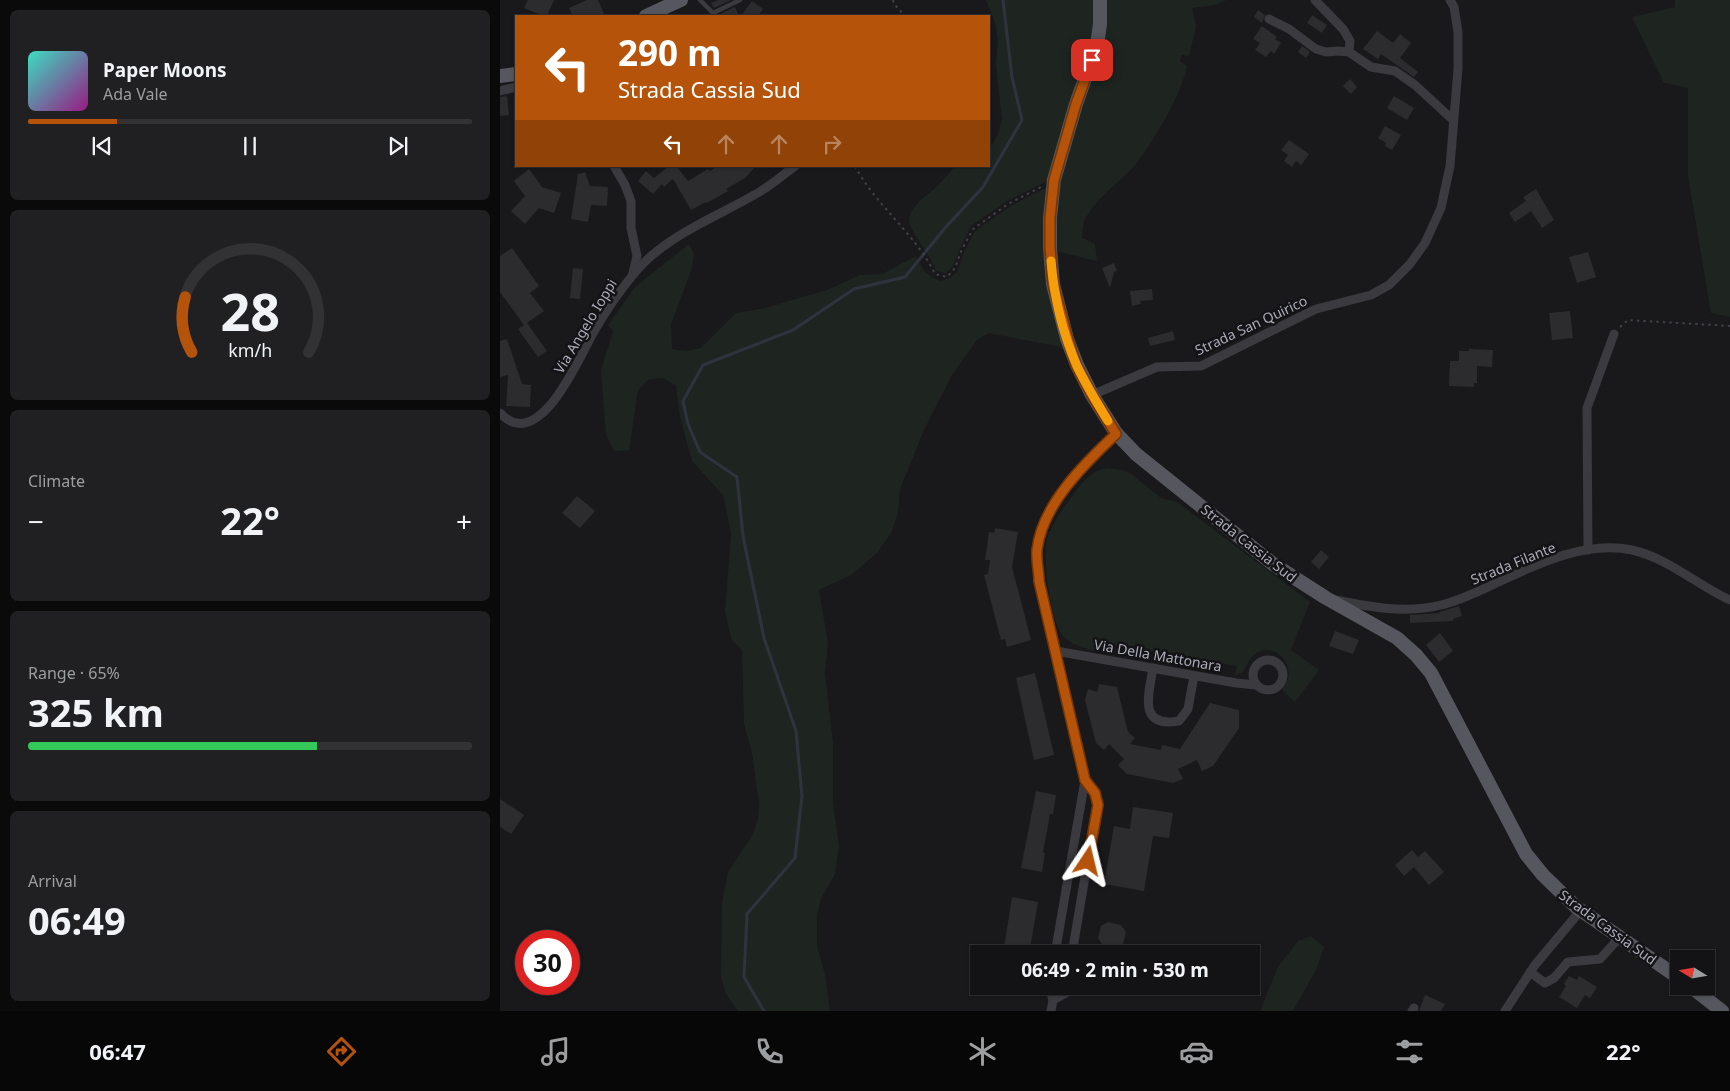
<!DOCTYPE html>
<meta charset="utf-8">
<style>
body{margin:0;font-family:"Noto Sans",sans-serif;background:#202022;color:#f1f3f6;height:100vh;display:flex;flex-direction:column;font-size:19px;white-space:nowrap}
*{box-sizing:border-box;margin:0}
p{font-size:16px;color:#9d9ea0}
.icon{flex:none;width:28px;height:28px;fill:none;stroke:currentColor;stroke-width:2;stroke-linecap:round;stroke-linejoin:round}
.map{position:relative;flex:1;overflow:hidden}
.panel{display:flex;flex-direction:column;gap:10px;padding:10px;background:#0a0a0b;width:500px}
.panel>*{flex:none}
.guide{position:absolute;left:15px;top:15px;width:475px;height:152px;border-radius:0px;box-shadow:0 1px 4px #0004,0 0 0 1px #323234;background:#b45309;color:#fff;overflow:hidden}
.needle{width:32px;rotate:281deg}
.buttons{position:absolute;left:1170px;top:950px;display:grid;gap:10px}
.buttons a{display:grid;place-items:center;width:45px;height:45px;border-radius:0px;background:#131214;box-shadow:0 1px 4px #0004,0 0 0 1px #323234;font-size:25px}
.speed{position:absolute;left:15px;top:930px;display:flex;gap:10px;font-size:25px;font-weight:700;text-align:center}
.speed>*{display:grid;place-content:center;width:65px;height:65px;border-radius:50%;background:#131214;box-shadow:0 1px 4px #0004,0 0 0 1px #323234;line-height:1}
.speed .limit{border:8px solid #d22;background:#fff;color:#111}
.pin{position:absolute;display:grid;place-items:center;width:42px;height:42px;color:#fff;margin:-21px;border-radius:10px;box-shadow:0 2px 8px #0006}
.me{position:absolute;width:55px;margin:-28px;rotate:10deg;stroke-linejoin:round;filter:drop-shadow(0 0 4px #0008)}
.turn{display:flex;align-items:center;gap:18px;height:105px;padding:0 20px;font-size:22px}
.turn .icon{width:65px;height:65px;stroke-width:2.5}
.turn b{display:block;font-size:35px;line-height:42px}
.lanes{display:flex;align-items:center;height:48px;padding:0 20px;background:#0003;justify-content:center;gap:25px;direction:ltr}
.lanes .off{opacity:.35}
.big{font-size:38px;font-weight:700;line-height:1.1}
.panel .card{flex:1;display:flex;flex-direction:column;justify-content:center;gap:8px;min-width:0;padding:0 18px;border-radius:8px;background:#202022}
.panel .dial{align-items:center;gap:0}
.dial svg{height:130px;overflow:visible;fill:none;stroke:#323234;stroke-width:7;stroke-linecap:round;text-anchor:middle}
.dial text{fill:#f1f3f6;stroke:none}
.song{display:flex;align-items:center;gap:15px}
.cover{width:60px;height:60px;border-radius:8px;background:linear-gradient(135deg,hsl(170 70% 55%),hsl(310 70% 35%))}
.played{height:5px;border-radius:2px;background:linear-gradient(90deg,#b45309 20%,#323234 20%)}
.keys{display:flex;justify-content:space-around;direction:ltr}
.heat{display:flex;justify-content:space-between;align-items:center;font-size:28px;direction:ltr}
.charge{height:8px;border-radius:4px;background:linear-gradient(90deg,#34c759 65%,#323234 0)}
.trip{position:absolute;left:470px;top:945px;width:290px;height:50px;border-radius:0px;background:#131214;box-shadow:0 1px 4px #0004,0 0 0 1px #323234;font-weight:700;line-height:50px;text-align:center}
.menu{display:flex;height:80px;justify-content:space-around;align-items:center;background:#080708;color:#9d9ea0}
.menu .icon{width:35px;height:35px}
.menu .on{color:#b45309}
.menu b{font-size:22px;color:#f1f3f6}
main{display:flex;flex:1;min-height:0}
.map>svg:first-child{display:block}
</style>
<main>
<section class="panel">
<div class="card">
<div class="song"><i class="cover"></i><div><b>Paper Moons</b><p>Ada Vale</p></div></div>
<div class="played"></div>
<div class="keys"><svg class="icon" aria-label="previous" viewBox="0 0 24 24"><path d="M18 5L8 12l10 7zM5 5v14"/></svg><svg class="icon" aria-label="pause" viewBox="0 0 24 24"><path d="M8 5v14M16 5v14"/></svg><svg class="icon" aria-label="next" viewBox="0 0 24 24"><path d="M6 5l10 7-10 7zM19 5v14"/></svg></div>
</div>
<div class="card dial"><svg viewBox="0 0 100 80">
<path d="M14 69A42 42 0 1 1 86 69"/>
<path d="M14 69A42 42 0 0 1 10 35" stroke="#b45309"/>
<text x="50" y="56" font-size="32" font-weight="700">28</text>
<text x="50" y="72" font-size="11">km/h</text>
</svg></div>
<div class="card"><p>Climate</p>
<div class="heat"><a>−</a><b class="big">22°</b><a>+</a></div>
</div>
<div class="card"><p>Range · 65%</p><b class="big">325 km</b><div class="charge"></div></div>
<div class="card"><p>Arrival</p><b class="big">06:49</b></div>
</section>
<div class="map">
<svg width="1230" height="1011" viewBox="0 0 1230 1011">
<rect width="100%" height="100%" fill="#19181a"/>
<!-- green -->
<g fill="#1e2521">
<path d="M486,0H595L592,44L550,180L507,201L471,226L460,249L453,266L446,273L436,271C430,255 418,242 411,227C403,211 424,198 434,189C441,183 448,174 455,166H489V149L498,134L502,120L496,63L498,41L496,26Z"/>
<path d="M606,0H726L715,5L692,8L696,27L689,56L682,55L680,61L687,66C682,94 653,142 635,165C619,184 594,198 584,222C582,227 583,233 582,238L595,244L597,261L556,251V218L561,182Z"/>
<polygon points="1175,0 1230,0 1230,317 1211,313 1188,175 1188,88 1164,83 1132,17 1175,7"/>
<polygon points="549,186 548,285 561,347 489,333 477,340 452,375 425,428 400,489 398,513 391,533 377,553 351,575 319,590 328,643 325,673 333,743 333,803 339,846 335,874 320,901 317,916 317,946 325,974 330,1011 238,1011 226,994 221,978 222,902 228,872 253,834 258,819 259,803 252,753 244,724 242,650 231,639 225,611 231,533 223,495 192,461 180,417 176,386 164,378 149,379 138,390 129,450 114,451 106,435 101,370 113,331 108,325 135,287 189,244 194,254 192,268 171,324 172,349 186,351 201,348 236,313 265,308 327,290 360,275 382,274 416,256 424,271 433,278 441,281 450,278 457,272 465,250 475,231 511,206"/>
<path d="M607,468L622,470L630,473L661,498L677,502L810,602L791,650L819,670L795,702L782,690C802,667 772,637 753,656C748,661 746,668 742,673L735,675L737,666L596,641L594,651C584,648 570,644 563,636C550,620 542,558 547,539C552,523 563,508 573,495C583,482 590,471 607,468Z"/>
<polygon points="811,936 824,947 816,970 793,1011 760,1011 778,967 798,941"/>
</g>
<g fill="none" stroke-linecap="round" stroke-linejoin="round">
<!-- stream -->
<polyline stroke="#2f333e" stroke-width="3" points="264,1011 244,977 247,914 295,858 302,796 296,731 264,638 243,536 237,477 200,452 188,424 183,401 203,365 293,330 354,289 405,277 445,228 483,187 522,120 512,77 503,0"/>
</g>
<!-- building -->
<g fill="#2c2b2e">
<polygon points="28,0 54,0 47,16 43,16 24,8"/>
<polygon points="87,0 98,0 105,16 73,16 69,8"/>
<polygon points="218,0 231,0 214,8 211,3"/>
<polygon points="252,1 263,9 258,16 241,16"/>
<polygon points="235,7 239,16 216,16"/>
<polygon points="758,10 765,15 762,23 754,17"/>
<polygon points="812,15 827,25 822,33 807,23"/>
<polygon points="762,26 777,37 775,39 781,43 774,54 771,51 766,57 755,50 760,43 753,39"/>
<polygon points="877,31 893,43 900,34 911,43 900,58 918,72 914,77 881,54 878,59 863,49"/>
<polygon points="802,46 810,52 806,58 798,52"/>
<polygon points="850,79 857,87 851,94 843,86"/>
<polygon points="7,96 9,115 0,116 0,97"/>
<polygon points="894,96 914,108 907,120 887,108"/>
<polygon points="885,126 901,135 892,150 885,146 886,143 878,138"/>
<polygon points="789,140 809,154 801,165 796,161 792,167 784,161 788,155 781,150"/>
<polygon points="169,166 176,166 188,181 208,169 210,171 218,166 256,166 245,178 226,189 228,191 207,203 206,202 191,210 173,179 164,187 162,184 153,194 138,181 146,171 154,178"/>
<polygon points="29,169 42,187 61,193 54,213 39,208 25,224 11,211 25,196 14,181"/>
<polygon points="85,172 90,186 108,187 107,206 91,205 88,222 71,219 78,174"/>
<polygon points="1036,189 1054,220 1042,228 1031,211 1015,222 1009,213 1026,201 1023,197"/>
<polygon points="12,248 39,286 30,293 44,311 27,323 47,351 38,357 18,329 24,325 0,292 0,256"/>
<polygon points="1088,252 1096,277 1077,283 1069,257"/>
<polygon points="614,263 617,271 614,272 610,288 602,268"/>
<polygon points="73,268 83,269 80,299 70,298"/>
<polygon points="652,289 653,300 640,301 641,304 632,306 630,291"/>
<polygon points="1070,311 1073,338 1052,340 1049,313"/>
<polygon points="673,331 675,340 650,346 648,338"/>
<polygon points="7,339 22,384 31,385 30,407 6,406 8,375 0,377 0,341"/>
<polygon points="969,349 993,350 992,367 977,366 977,383 974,383 974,387 949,386 950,361 959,361 959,351 969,351"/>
<polygon points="77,496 95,511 80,528 62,513"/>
<polygon points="495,528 518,532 512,567 531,640 507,647 505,639 501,640 484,575 488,574 490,560 485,560 489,532 494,533"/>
<polygon points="821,550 829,557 819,569 811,562"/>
<polygon points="959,606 962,616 953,619 953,621 910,623 910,615 940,613 939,612"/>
<polygon points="835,631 859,640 853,654 829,646"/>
<polygon points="940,633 953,651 939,662 926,645"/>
<polygon points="535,673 554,755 534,760 516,678"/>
<polygon points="599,684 617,687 628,732 635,738 630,744 661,750 662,745 680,749 710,703 739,710 739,728 713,766 702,771 697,760 678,769 683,779 673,783 627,774 618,765 624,759 609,744 604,750 596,743 585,700 588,689 597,692"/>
<polygon points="536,791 556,795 553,814 550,814 546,837 543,852 545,853 542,872 521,868"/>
<polygon points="0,799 24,815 11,834 0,827"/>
<polygon points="633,807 673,813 669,838 653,836 644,891 604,884 614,826 630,829"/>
<polygon points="912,850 918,857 925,851 944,872 929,885 914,867 904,876 895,865"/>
<polygon points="512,897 538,902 529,954 503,954"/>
<polygon points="608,922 621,925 626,932 623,944 616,949 620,954 588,954 603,946 598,938 601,926"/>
<polygon points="1069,976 1077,980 1079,976 1097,987 1090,998 1085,995 1077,1008 1059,997 1066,986 1064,984"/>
<polygon points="581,986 620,986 607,996 580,990"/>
<polygon points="925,995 945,1004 941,1011 919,1011"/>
</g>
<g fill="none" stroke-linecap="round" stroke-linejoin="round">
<!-- path -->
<g stroke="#404046" stroke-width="2" stroke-dasharray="2.5 4" stroke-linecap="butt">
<polyline points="393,0 394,4 405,16"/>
<path d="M355,166C376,206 415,233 435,274L447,277L455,268L462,249L473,229L508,204L541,187"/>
<polyline points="1120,327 1128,320 1230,326"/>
</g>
<!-- service -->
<polyline stroke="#3a3a3f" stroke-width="4.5" points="200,0 213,13 240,0"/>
<!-- minor -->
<g stroke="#3a3a3f" stroke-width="9">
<polyline points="815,0 843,29 850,41 849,52"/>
<polyline points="769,19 789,29 816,49 826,52 838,51 849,52 871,67 895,71 915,85 953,120"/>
<polyline points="0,91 16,87"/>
<polyline points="114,166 125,185 131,201 131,228 137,256 133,273"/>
<polyline points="592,395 657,367 701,366 816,309 871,295 889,285 910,264 925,243 941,208 950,166 958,69 958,32 954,7 950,0"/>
<path d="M0,413C39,455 79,358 93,333C104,314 118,293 132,276C164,235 218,217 261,191C273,184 284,174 295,166"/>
<polyline points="1088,550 1087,408 1114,334"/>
<path d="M836,600C870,607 906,614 941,605C958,601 975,593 990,586C1033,566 1083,540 1132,550C1168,558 1197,585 1230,600"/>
<polyline points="556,651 736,683 756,685"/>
<circle cx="768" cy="675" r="15"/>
<path d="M653,668C649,694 637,728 679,721L688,709L694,676"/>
<path d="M555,954L585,780L539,581C538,571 536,560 537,550C543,505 584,464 616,433"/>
<polyline points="572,954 597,805 595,793 585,780"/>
<polyline points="1030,972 1045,983 1054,978 1068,962 1100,959 1120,937"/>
<polyline points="549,986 553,1000 551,1011"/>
<polyline points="553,1000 566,993 567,986"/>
<polyline points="912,1011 914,1008"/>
<polyline points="1005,1011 1035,965 1081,910"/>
</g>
<!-- primary -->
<g stroke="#56565e" stroke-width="14">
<polyline points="600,0 600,24 597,45 576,104 554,180 550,218 550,248 553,284 567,339 577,365 592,395 616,433 636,454 773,564 826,598 897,638 916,655 931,673 1026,854 1043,875 1076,907 1179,978"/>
<polyline points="146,16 181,0"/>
<polyline points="0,76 16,74"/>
<polyline points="1190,986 1222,1011"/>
</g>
</g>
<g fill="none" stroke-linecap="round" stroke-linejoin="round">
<defs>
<path id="route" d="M588,861L598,805L595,793L585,780L539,581C539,571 536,560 537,550C542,505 584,464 616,434L592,395L576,365L568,340L553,284L550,248V218L554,180L576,104L592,60"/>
</defs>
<!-- route casing -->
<use href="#route" stroke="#753606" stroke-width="12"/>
<!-- route -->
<use href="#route" stroke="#b45309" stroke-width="9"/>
<!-- slow -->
<path stroke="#f59e0b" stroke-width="9" d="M551,261C554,296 563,334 577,366C586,385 597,403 608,421"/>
</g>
<g text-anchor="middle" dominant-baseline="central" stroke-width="5" stroke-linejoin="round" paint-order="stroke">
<!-- street labels -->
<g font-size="14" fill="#abacb9" stroke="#141315">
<text transform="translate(751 325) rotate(-25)">Strada San Quirico</text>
<text transform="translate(85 326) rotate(-59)">Via Angelo Ioppi</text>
<text transform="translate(749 543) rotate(38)">Strada Cassia Sud</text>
<text transform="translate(1013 563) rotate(-22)">Strada Filante</text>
<text transform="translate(658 655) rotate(10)">Via Della Mattonara</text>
<text transform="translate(1108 927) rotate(36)">Strada Cassia Sud</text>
</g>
</g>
</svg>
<div class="buttons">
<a><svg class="needle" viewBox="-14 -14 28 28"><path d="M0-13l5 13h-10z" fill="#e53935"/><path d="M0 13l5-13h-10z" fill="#9d9ea0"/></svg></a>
</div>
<div class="speed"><div class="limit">30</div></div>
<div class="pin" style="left:592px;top:60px;background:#d93025"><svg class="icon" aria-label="arrive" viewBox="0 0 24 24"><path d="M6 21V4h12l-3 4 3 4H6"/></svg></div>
<svg class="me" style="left:588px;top:861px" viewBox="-20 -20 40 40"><path d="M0-17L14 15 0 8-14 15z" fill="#b45309" stroke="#fff" stroke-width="4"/></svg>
<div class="trip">06:49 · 2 min · 530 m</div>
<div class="guide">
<div class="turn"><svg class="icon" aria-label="left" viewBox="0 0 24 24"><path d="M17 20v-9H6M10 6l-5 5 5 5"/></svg><div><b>290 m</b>Strada Cassia Sud</div></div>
<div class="lanes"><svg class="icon" aria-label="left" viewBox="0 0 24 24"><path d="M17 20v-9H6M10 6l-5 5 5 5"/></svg><svg class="icon off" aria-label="ahead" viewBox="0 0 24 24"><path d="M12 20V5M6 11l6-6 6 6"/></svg><svg class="icon off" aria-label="ahead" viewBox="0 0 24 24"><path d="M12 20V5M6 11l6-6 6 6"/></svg><svg class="icon off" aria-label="right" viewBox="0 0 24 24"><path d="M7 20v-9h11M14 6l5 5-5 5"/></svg></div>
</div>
</div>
</main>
<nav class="menu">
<b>06:47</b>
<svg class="icon on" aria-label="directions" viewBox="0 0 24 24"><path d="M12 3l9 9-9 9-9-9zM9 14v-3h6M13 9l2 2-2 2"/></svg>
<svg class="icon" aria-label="music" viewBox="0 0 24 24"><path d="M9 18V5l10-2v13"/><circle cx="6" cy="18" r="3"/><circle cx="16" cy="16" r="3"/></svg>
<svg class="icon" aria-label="phone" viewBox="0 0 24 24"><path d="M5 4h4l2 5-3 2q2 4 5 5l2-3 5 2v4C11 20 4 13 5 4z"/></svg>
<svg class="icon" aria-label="climate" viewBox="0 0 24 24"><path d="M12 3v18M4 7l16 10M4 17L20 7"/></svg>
<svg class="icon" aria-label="car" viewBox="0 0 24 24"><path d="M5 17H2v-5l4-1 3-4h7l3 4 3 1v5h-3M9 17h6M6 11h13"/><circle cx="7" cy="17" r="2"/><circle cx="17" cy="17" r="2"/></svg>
<svg class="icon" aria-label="filters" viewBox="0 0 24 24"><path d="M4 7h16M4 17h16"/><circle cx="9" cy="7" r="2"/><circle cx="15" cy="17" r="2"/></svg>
<b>22°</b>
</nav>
